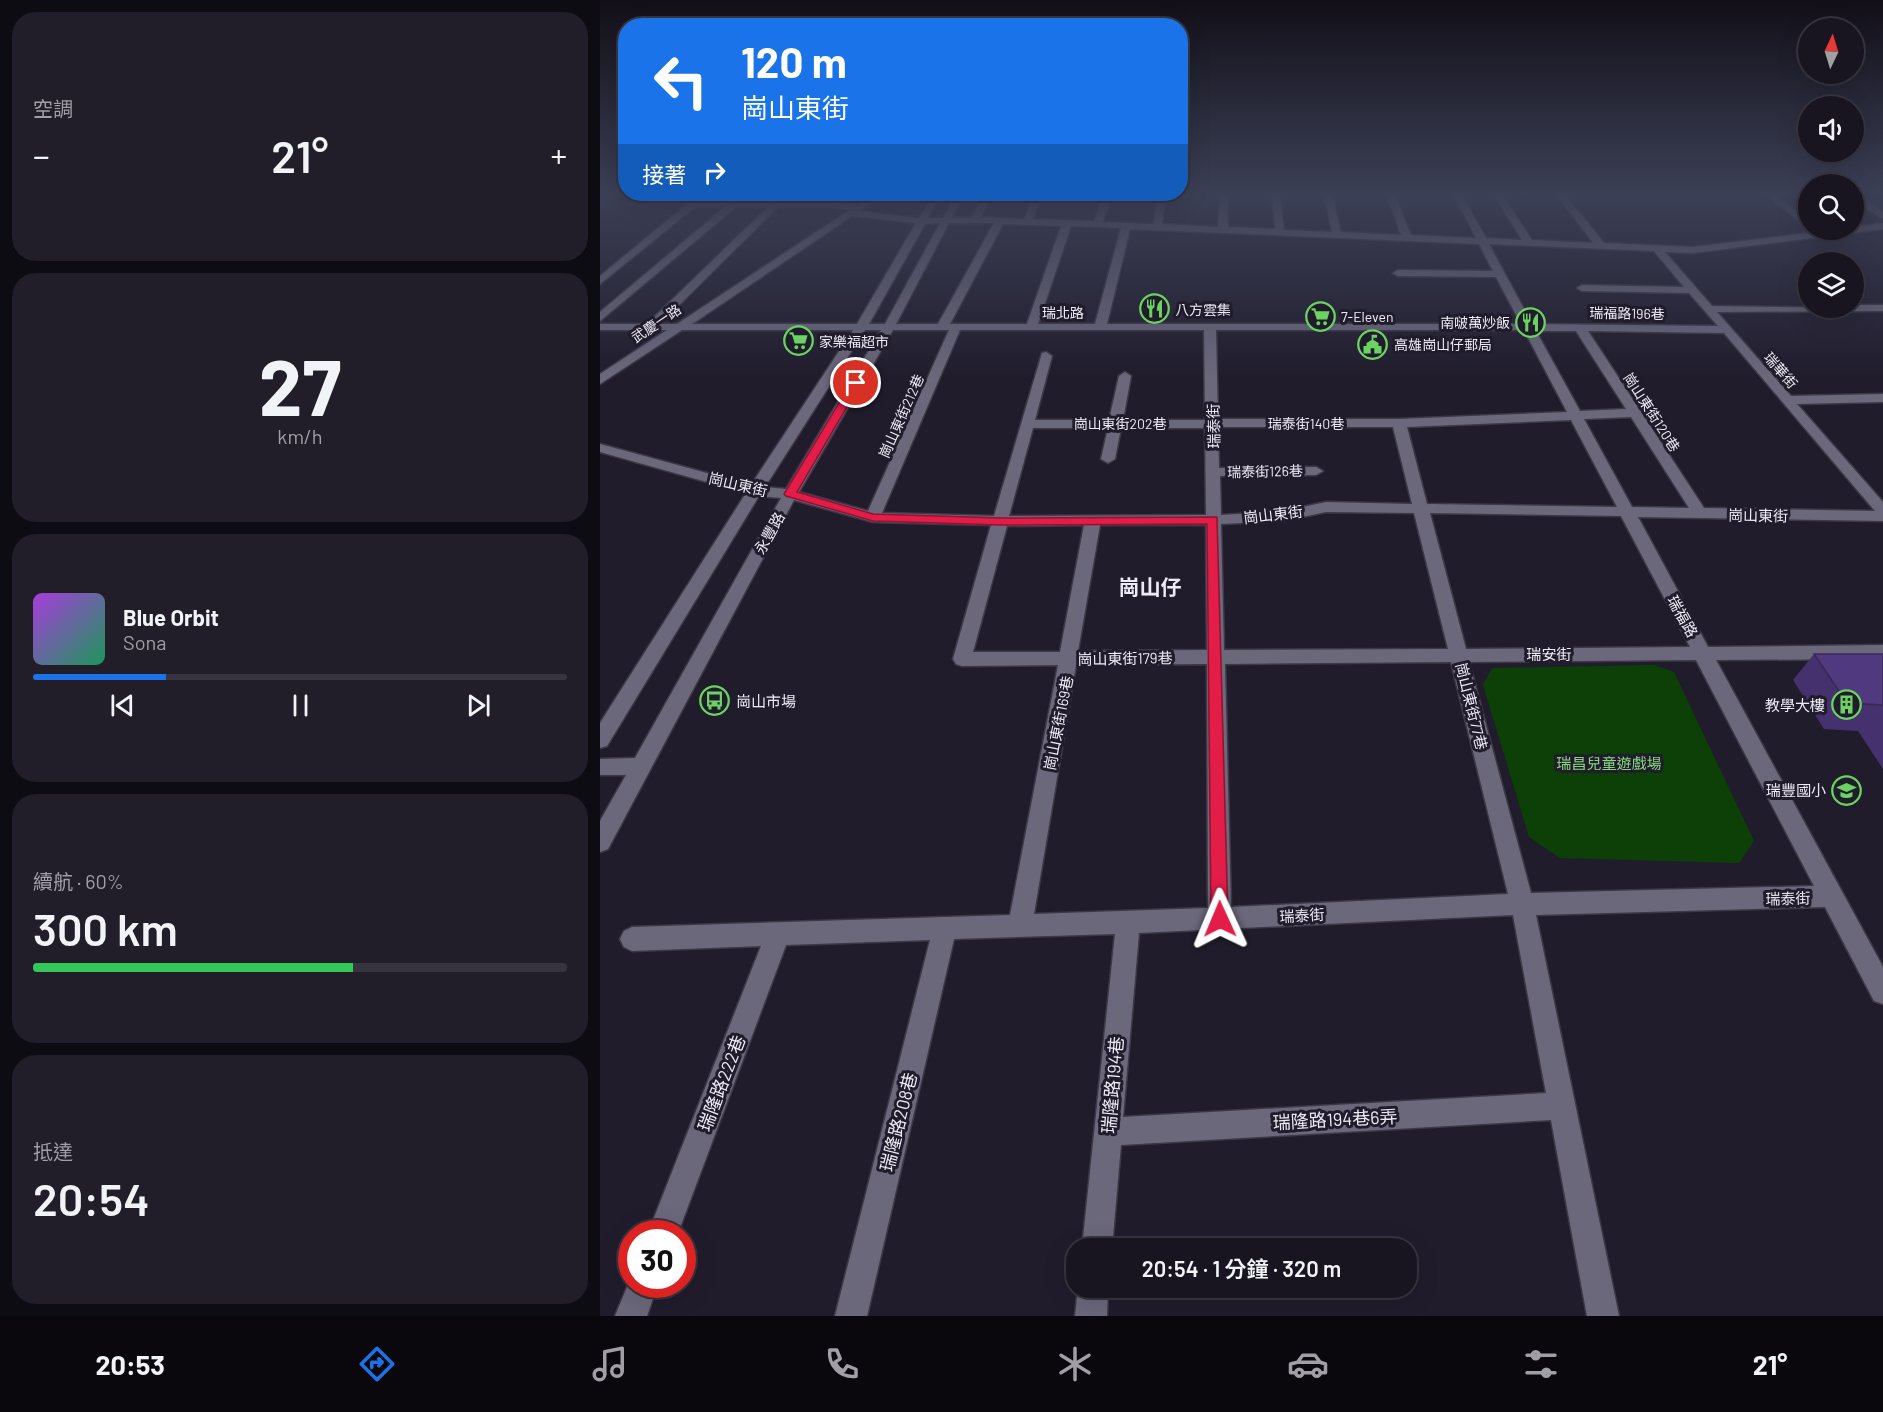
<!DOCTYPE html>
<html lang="zh-TW">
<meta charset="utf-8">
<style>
body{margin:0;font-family:Barlow,"Noto Sans TC",sans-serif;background:#211e2a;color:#f1f3f6;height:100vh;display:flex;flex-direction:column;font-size:22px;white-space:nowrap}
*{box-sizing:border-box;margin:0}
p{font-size:20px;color:#9f9fa5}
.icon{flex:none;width:33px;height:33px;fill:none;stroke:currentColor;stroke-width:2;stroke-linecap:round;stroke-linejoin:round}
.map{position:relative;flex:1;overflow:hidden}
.drawer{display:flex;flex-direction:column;gap:12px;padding:12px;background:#0d0c12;width:600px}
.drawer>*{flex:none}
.hud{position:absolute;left:18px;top:18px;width:570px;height:183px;border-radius:24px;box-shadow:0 6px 24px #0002,0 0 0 2px #36343f;background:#1a73e8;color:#fff;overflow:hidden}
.needle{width:39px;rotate:4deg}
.tools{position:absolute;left:1198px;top:18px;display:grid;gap:12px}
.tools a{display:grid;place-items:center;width:66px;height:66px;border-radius:50%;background:#181521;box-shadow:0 6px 24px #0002,0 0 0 2px #36343f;font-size:30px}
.speed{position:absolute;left:18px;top:1220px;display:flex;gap:12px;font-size:30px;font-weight:700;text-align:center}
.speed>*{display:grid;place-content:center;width:78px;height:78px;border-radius:50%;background:#181521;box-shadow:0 6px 24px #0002,0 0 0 2px #36343f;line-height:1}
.speed .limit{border:9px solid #d22;background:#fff;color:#111}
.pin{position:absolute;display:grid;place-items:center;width:51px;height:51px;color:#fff;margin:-26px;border:3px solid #fff;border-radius:50%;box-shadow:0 2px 6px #0007}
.me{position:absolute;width:66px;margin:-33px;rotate:359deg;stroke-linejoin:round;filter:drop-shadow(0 0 4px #0008)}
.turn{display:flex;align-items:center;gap:21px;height:126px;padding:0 24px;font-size:27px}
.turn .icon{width:78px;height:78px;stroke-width:2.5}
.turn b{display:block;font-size:42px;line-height:51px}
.then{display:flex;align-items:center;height:57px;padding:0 24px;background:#0003;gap:12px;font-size:22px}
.big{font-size:45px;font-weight:600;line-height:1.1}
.drawer .widget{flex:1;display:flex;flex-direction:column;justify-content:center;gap:9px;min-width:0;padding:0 21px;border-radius:24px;background:#211e2a}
.drawer .dial{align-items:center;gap:0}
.dial b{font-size:78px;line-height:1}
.song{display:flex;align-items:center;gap:18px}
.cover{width:72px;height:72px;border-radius:9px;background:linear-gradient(135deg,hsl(280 70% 55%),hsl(150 70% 35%))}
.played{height:6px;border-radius:3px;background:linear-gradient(90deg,#1a73e8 25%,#36343f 25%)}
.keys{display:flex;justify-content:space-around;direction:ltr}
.heat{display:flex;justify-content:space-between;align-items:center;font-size:33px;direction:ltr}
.charge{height:9px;border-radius:4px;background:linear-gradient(90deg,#34c759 60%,#36343f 0)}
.trip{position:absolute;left:466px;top:1238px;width:351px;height:60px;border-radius:24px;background:#181521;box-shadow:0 6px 24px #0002,0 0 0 2px #36343f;font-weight:600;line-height:60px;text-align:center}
.menu{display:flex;height:96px;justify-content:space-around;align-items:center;background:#0a080d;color:#9f9fa5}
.menu .icon{width:42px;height:42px}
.menu .current{color:#1a73e8}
.menu b{font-size:27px;color:#f1f3f6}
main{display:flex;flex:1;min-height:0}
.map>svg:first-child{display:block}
</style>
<main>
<section class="drawer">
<div class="widget"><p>空調</p>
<div class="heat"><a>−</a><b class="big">21°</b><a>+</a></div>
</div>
<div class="widget dial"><b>27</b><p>km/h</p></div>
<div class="widget">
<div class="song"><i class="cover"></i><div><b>Blue Orbit</b><p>Sona</p></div></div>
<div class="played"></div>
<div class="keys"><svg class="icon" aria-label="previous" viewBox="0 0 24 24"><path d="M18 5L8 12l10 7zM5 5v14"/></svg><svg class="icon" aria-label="pause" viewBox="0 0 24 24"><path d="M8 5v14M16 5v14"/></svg><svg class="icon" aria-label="next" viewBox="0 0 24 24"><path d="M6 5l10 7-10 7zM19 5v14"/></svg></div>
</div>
<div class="widget"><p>續航 · 60%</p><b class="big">300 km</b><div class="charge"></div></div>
<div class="widget"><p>抵達</p><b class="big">20:54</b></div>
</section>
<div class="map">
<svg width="1283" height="1316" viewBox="0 0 1283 1316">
<rect width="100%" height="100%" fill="#201c2c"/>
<!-- green -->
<polygon fill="#0c4007" points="1054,665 1074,672 1154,841 1139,863 960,858 929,837 883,685 892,668"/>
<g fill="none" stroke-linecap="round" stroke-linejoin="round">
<defs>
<g id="minor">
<path d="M98,195L106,196L101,201H232L257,205L272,195H282L259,211L319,218L333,195H341L328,218H343L356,195H364L352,218L372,217L384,195H392L381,217L424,219L434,195H442L433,219L494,221L504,195H512L503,222L553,224L558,195H566L562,224L618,227L620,195H628V227L675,229L672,195H680L684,230L732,232L724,195H732L741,232L801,235L787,195H795L811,235L876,238L854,195H862L886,238L922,240L894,195H902L932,240L993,243L957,195H965L1004,243L1093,247L1233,230H1254V227L1283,223V229L1093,253L1065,252L1112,306L1254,308V305H1283V311L1117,312L1191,396L1283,394V402L1197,404L1283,502V521L1038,517L1108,647L1283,645V659L1116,660L1283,967V1004L1274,1001L1225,907L936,915L1019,1316H987L951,1120L521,1145L512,1248H482L515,934L354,939L267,1316H235L330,940L186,945L78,1233H48L161,946L32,951L24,947L20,939L24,931L32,927L410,915L458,665L362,666L356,664L353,659L391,525L273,522L194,500L8,849L0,852V821L26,775H0V759L35,758L181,498L159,496L7,746L0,748V723L146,493L0,452V444L151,485L253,330H82L0,384V374L67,330H0V324H47L168,207H136L0,321V312L125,207H95L0,284V276ZM178,207H232L250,210L77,324H60ZM252,216L316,223L257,324H92ZM340,223L285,324H269L325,224ZM349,223H394L338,324H296ZM403,224L461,226L427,324H350ZM471,226L521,228L495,324H438ZM530,229L879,244L893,271L798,270L793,273L798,276L896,277L921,324H507ZM889,244L1054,251L1084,287L982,285L977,288L982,291L1089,293L1118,326L932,324ZM265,330H281L186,489L165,487ZM293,330H349L268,511L199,492ZM360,330H604L605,420H523L531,376L525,372L519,376L509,420H435L452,356L446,352L442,353L394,516L282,513ZM616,330H924L967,412L799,419H618ZM936,331H976L1026,409L980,411ZM988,331L1124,333L1275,511L1104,508ZM1031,417L1089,508L1032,507L984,419ZM971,420L1017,507L827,504L807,427ZM618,427H793L812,504L726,502L684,511L621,515L620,476L716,475L723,471L716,467L619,468ZM433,428H508L501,459L508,463L515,459L521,428H605L606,515L409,516ZM726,512L814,513L848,649L624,650L621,524L684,521ZM830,513L1021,516L1090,647L866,649ZM484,525L460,652H373L407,526ZM500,525H606L607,650L478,651ZM1096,660L1214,886L931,893L869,662ZM851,662L908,894L631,907L625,664ZM607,664L608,908L434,914L476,665ZM913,915L946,1093L523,1117L539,933Z"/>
<polygon points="1166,195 1175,195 1209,221 1209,229"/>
<polygon points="1254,195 1258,195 1283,212 1283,219 1254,200"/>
<polygon points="32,1275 32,1284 58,1284 47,1316 15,1316"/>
<polygon points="478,1287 508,1287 507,1316 475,1316"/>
</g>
</defs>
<!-- minor casing -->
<use href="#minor" stroke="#3c3846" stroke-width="3"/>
<!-- minor -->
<use href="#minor" fill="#6c687c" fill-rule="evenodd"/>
</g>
<!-- wall -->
<polygon fill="#45316d" points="1214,654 1283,654 1283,769 1258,731 1224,729 1193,680"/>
<!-- building -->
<polygon fill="#50397f" stroke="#382859" stroke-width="1.5" points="1214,654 1283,654 1283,706 1282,705 1247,703"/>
<!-- sky -->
<linearGradient id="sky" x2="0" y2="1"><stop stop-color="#120f18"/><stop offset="0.51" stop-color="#3c4056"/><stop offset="1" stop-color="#3c4056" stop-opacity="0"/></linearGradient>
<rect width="1283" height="379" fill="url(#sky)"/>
<!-- route -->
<polygon fill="#e11d48" stroke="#92132f" stroke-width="1.5" points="256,380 261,383 197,492 273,514 401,518 617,517 628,919 626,925 620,927 613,925 611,919 607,524 401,525 273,521 186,496 184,494 251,383"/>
<!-- icons -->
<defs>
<symbol id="restaurant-ring" viewBox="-11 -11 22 22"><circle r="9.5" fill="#201c2c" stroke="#6cd362" stroke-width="1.5"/><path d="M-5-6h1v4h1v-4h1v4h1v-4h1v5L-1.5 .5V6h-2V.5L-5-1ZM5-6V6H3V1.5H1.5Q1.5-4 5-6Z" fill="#6cd362"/></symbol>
<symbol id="supermarket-ring" viewBox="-11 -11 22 22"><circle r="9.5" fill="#201c2c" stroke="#6cd362" stroke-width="1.5"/><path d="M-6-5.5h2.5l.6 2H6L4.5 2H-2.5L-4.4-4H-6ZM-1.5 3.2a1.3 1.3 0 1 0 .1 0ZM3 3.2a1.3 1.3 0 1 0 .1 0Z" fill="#6cd362"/></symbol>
<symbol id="civic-ring" viewBox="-11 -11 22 22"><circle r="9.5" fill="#201c2c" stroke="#6cd362" stroke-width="1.5"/><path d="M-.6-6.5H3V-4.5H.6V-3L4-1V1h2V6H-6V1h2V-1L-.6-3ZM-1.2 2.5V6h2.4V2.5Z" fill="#6cd362"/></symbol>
<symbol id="bus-ring" viewBox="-11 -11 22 22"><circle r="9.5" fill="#201c2c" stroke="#6cd362" stroke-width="1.5"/><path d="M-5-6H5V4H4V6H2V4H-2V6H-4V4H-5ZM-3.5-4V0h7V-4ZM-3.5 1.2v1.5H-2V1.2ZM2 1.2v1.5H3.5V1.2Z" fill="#6cd362"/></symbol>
<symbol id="building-ring" viewBox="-11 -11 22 22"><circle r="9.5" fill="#201c2c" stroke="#6cd362" stroke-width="1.5"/><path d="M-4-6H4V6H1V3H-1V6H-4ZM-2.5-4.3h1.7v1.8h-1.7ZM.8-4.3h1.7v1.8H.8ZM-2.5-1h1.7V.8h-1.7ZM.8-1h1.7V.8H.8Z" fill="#6cd362"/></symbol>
<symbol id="school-ring" viewBox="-11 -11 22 22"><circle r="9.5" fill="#201c2c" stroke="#6cd362" stroke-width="1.5"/><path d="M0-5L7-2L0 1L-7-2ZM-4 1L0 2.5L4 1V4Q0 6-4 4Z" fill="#6cd362"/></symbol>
</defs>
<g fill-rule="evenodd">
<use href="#restaurant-ring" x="538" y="292" width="33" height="33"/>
<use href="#supermarket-ring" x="704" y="300" width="33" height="33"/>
<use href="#restaurant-ring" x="914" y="306" width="33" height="33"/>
<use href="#supermarket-ring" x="182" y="324" width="33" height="33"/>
<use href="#civic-ring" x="756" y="328" width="33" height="33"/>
<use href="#bus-ring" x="98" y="684" width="33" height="33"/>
<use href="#building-ring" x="1230" y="688" width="33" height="33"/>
<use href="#school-ring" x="1230" y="774" width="33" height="33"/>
</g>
<g text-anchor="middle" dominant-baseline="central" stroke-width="6" stroke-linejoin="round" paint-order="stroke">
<!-- far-poi labels -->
<g font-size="14" fill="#eceaf5" stroke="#201c2c" text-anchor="start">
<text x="575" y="309">八方雲集</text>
<text x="741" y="316">7-Eleven</text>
<text x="910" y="322" text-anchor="end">南啵萬炒飯</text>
<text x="219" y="341">家樂福超市</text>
<text x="794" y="344">高雄崗山仔郵局</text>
</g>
<!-- far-street labels -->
<g font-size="14" fill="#eceaf5" stroke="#201c2c">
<text x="463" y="312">瑞北路</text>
<text transform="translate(1027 313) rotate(1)">瑞福路196巷</text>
<text transform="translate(56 323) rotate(-34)">武慶一路</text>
<text transform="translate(1181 370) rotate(49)">瑞華街</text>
<text transform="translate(1052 412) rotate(57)">崗山東街120巷</text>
<text transform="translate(301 416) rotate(-66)">崗山東街212巷</text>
<text x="520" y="423">崗山東街202巷</text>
<text x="706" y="423">瑞泰街140巷</text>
<text transform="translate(665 471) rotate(-1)">瑞泰街126巷</text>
</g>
<!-- street labels -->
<g font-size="15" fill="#eceaf5" stroke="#201c2c">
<text transform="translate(613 426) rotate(-91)">瑞泰街</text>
<text transform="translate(138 484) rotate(13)">崗山東街</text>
<text transform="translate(673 514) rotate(-7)">崗山東街</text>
<text transform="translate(1158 515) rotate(1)">崗山東街</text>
<text transform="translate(169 533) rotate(-61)">永豐路</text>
<text transform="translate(1083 616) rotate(61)">瑞福路</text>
<text x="949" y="654">瑞安街</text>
<text transform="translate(525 658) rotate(-1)">崗山東街179巷</text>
<text transform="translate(872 706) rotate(76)">崗山東街77巷</text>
<text transform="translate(458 723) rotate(-79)">崗山東街169巷</text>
<text transform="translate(1188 898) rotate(-1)">瑞泰街</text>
<text transform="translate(702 915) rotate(-3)">瑞泰街</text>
</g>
<!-- poi labels -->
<g font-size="15" fill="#eceaf5" stroke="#201c2c" text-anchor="end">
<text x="136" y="701" text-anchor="start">崗山市場</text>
<text x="1225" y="705">教學大樓</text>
<text x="1226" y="790">瑞豐國小</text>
</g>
<!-- park labels -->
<g font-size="15" fill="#88d77f" stroke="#201c2c">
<text x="1009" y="763">瑞昌兒童遊戲場</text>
</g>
<!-- near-street labels -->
<g font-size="18" fill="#eceaf5" stroke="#201c2c">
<text transform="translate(121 1083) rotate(-69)">瑞隆路222巷</text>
<text transform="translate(512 1085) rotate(-85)">瑞隆路194巷</text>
<text transform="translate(735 1119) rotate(-3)">瑞隆路194巷6弄</text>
<text transform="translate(298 1122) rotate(-76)">瑞隆路208巷</text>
</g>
<!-- district labels -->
<g font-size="21" font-weight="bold" fill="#eceaf5" stroke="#201c2c">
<text x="550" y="586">崗山仔</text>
</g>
</g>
</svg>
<div class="tools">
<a><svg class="needle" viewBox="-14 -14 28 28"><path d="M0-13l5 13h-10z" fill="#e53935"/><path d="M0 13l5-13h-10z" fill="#9f9fa5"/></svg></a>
<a><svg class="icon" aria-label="sound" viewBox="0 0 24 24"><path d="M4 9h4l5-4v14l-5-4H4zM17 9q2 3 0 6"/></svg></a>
<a><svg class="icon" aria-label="search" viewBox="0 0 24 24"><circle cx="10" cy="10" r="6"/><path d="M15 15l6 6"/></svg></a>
<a><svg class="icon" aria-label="layers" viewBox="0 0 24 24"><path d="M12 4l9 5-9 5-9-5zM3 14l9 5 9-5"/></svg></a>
</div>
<div class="speed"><div class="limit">30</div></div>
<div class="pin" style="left:256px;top:383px;background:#d93025"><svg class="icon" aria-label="arrive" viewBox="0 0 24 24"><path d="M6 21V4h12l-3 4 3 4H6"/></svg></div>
<svg class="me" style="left:620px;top:919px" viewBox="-20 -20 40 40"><path d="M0-17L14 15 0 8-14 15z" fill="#e11d48" stroke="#fff" stroke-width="4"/></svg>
<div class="trip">20:54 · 1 分鐘 · 320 m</div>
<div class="hud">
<div class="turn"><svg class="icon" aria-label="left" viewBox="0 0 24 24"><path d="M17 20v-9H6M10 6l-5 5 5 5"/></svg><div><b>120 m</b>崗山東街</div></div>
<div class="then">接著<svg class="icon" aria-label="right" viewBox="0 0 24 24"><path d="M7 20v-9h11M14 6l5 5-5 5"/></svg></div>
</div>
</div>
</main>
<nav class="menu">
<b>20:53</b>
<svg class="icon current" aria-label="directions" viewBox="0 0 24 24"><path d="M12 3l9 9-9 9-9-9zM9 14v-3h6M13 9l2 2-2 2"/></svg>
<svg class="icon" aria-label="music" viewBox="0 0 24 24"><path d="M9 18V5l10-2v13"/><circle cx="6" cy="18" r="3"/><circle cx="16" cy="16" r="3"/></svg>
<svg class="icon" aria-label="phone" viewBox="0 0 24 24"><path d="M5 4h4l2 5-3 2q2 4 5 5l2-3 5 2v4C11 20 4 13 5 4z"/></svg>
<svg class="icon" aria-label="climate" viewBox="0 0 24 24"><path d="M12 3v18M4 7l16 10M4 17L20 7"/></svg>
<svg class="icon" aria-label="car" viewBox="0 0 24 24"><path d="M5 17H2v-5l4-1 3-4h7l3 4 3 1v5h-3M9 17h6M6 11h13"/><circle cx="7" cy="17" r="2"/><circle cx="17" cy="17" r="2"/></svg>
<svg class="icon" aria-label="filters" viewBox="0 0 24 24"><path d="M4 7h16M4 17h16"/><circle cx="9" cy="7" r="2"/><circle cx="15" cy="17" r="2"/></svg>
<b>21°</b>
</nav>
